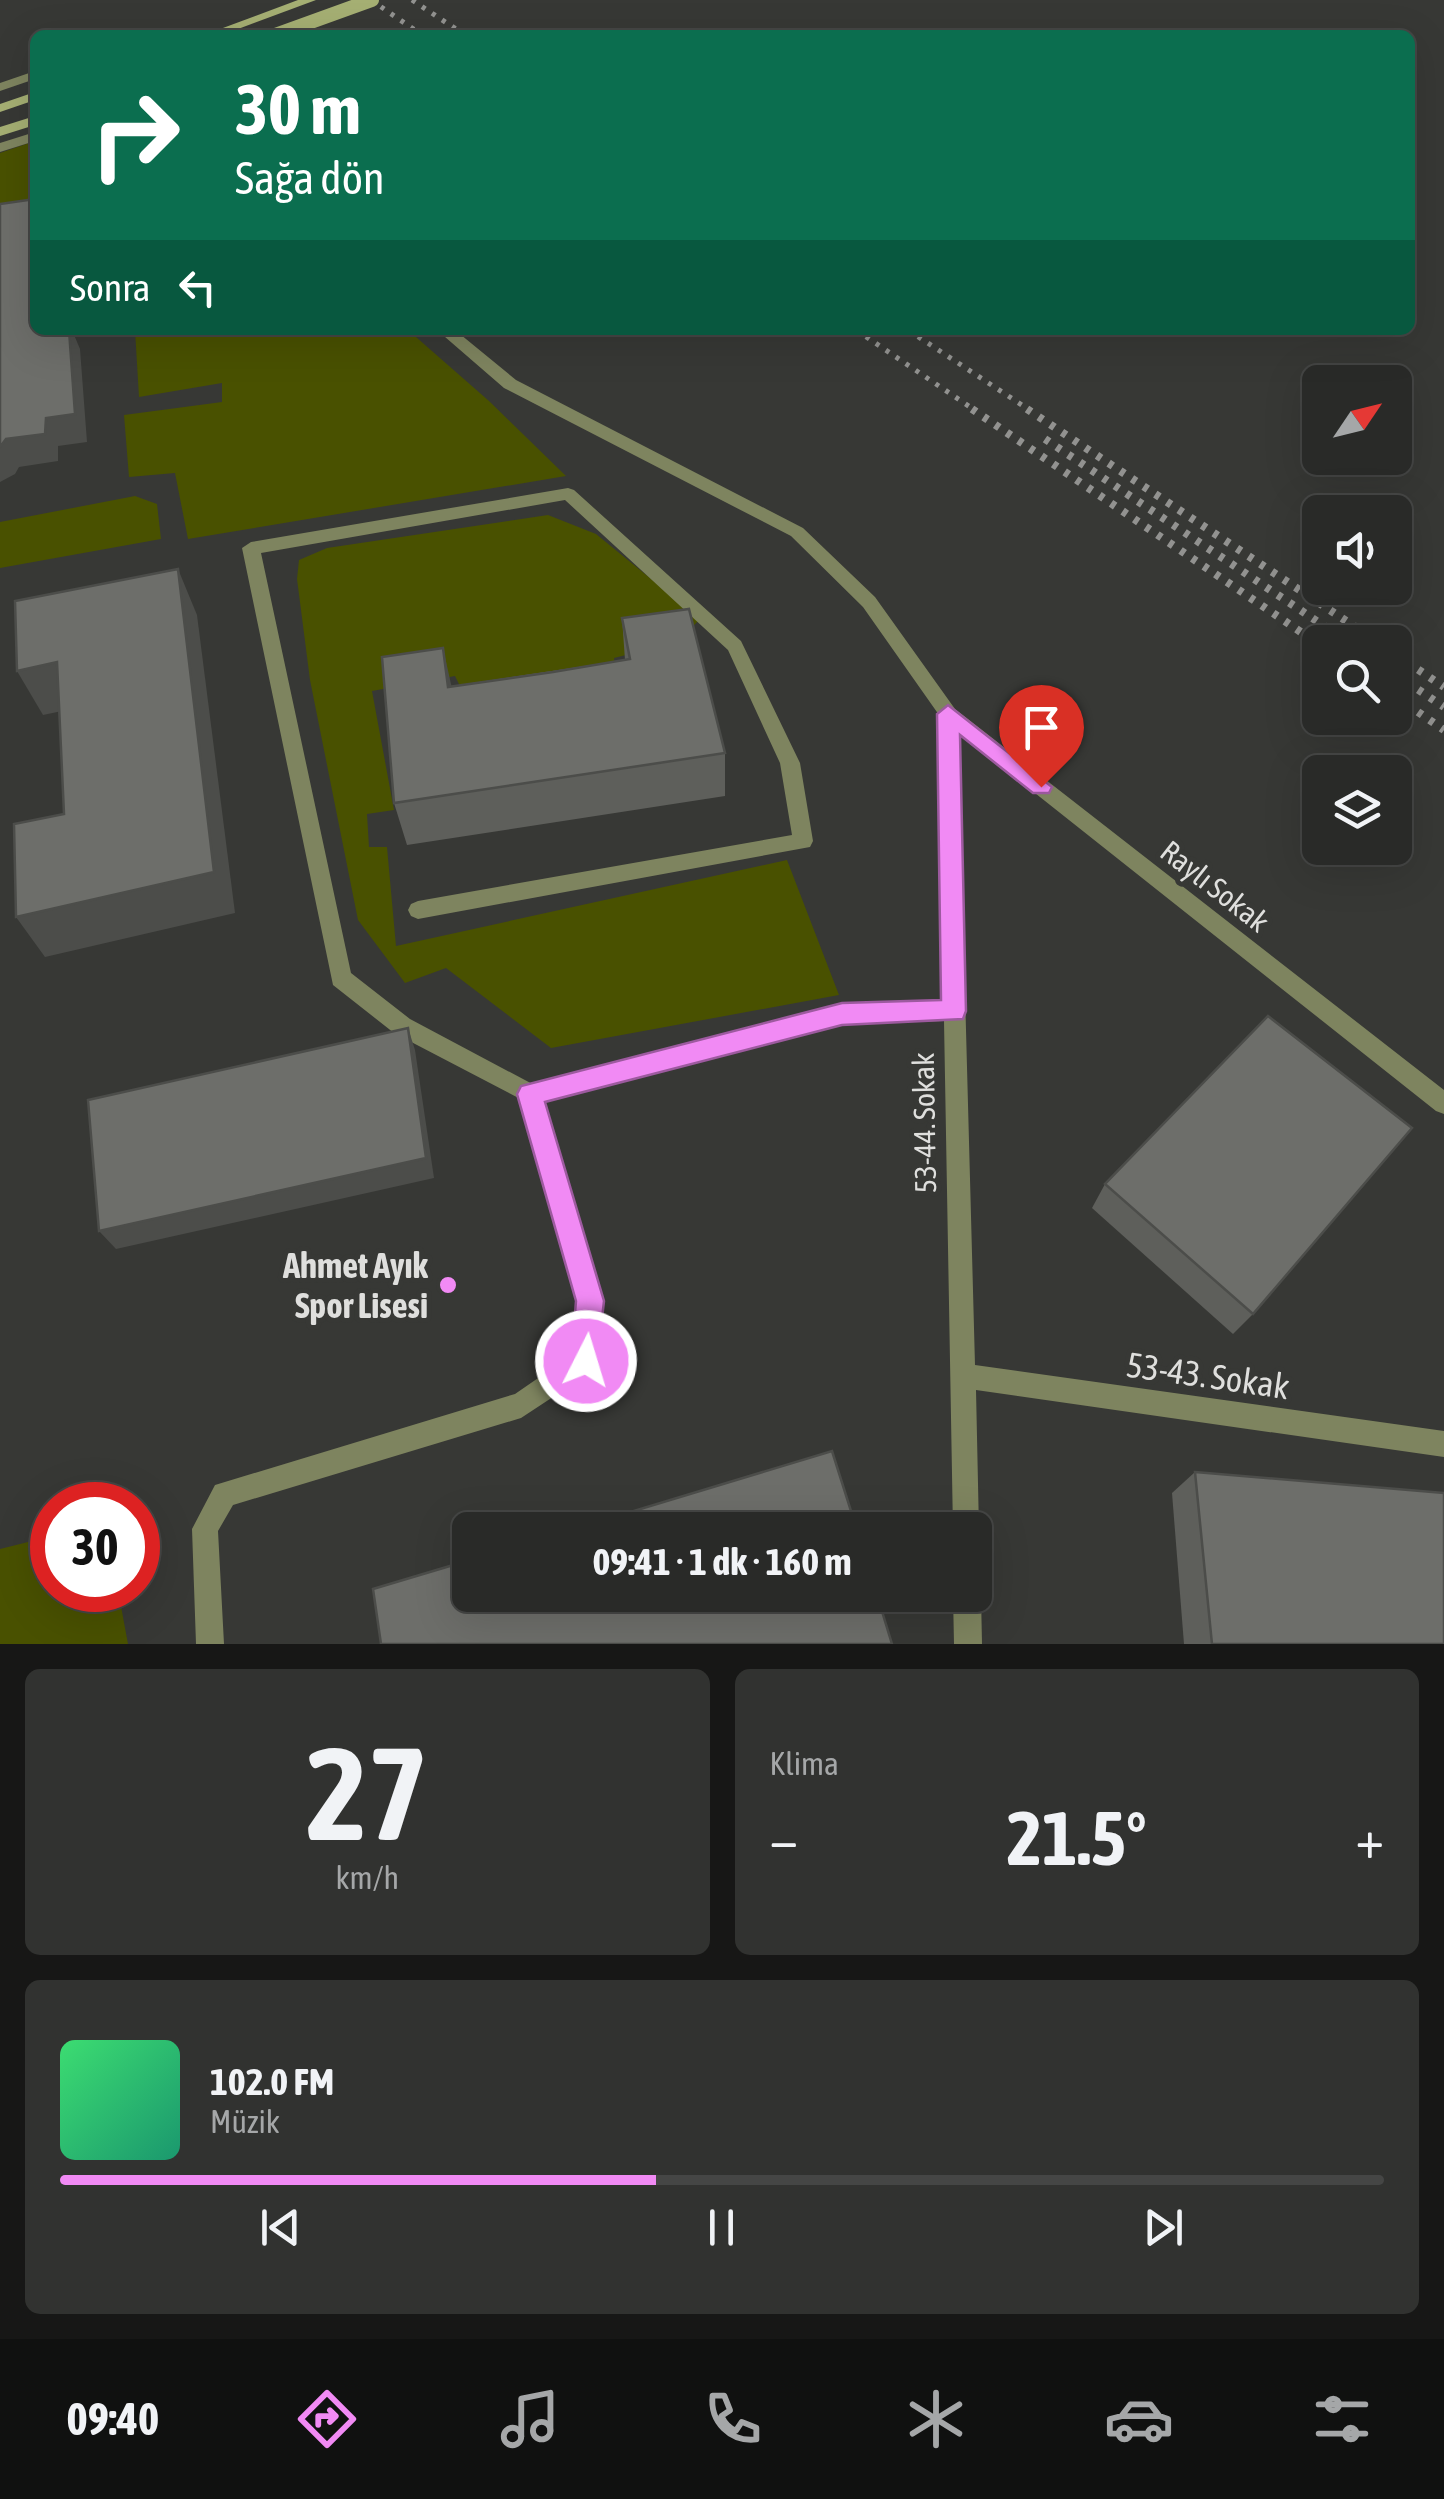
<!DOCTYPE html>
<html lang="tr">
<meta charset="utf-8">
<style>
body{margin:0;font-family:"Asap Condensed",sans-serif;background:#313230;color:#f1f3f6;height:100vh;display:flex;flex-direction:column;font-size:38px;white-space:nowrap}
*{box-sizing:border-box;margin:0}
p{font-size:32px;color:#a5a7a8}
.icon{flex:none;width:55px;height:55px;fill:none;stroke:currentColor;stroke-width:2;stroke-linecap:round;stroke-linejoin:round}
.map{position:relative;height:1644px;overflow:hidden}
.details{display:flex;flex-direction:column;gap:25px;padding:25px;background:#171716;flex:1}
.details>*{flex:none}
.top-card{position:absolute;left:30px;top:30px;width:1385px;height:305px;border-radius:15px;box-shadow:0 10px 40px #0002,0 0 0 2px #454645;background:#0b6e4f;color:#fff;overflow:hidden}
.needle{width:65px;rotate:55deg}
.tools{position:absolute;left:1302px;top:365px;display:grid;gap:20px}
.tools a{display:grid;place-items:center;width:110px;height:110px;border-radius:15px;background:#292a28;box-shadow:0 10px 40px #0002,0 0 0 2px #454645;font-size:50px}
.speed{position:absolute;left:30px;top:1482px;display:flex;gap:20px;font-size:50px;font-weight:700;text-align:center}
.speed>*{display:grid;place-content:center;width:130px;height:130px;border-radius:50%;background:#292a28;box-shadow:0 10px 40px #0002,0 0 0 2px #454645;line-height:1}
.speed .limit{border:15px solid #d22;background:#fff;color:#111}
.pin{position:absolute;display:grid;place-items:center;width:85px;height:85px;color:#fff;margin:-102px -42px;border-radius:50% 50% 50% 0;rotate:-45deg;box-shadow:0 0 10px #0007}
.pin .icon{rotate:45deg}
.me{position:absolute;width:110px;margin:-55px;rotate:5deg;stroke-linejoin:round;filter:drop-shadow(0 0 8px #0008)}
.turn{display:flex;align-items:center;gap:35px;height:210px;padding:0 40px;font-size:45px}
.turn .icon{width:130px;height:130px;stroke-width:2.5}
.turn b{display:block;font-size:70px;line-height:85px}
.then{display:flex;align-items:center;height:95px;padding:0 40px;background:#0003;gap:20px;font-size:38px}
.big{font-size:75px;font-weight:700;line-height:1.1}
.details .widget{flex:1;display:flex;flex-direction:column;justify-content:center;gap:15px;min-width:0;padding:0 35px;border-radius:15px;background:#313230}
.details .dial{align-items:center;gap:0}
.dial b{font-size:130px;line-height:1}
.song{display:flex;align-items:center;gap:30px}
.cover{width:120px;height:120px;border-radius:15px;background:linear-gradient(135deg,hsl(140 70% 55%),hsl(160 70% 35%))}
.played{height:10px;border-radius:5px;background:linear-gradient(90deg,#f18af4 45%,#454645 45%)}
.keys{display:flex;justify-content:space-around;direction:ltr}
.heat{display:flex;justify-content:space-between;align-items:center;font-size:55px;direction:ltr}
.details .tiles{flex:1;display:grid;gap:25px;grid-template-columns:1fr 1fr}
.widget:last-child{grid-column:span 2}
.trip{position:absolute;left:452px;top:1512px;width:540px;height:100px;border-radius:15px;background:#292a28;box-shadow:0 10px 40px #0002,0 0 0 2px #454645;font-weight:700;line-height:100px;text-align:center}
.tabs{display:flex;height:160px;justify-content:space-around;align-items:center;background:#101110;color:#a5a7a8}
.tabs .icon{width:70px;height:70px}
.tabs .current{color:#f18af4}
.tabs b{font-size:45px;color:#f1f3f6}
.map>svg:first-child{display:block}
</style>
<div class="map">
<svg width="1444" height="1644" viewBox="0 0 1444 1644">
<rect width="100%" height="100%" fill="#373835"/>
<!-- green -->
<g fill="#495100">
<polygon points="35,141 35,199 0,204 0,153"/>
<polygon points="135,330 408,330 489,401 566,476 188,539 175,473 129,477 124,415 222,402 222,383 139,397"/>
<polygon points="135,496 157,504 161,539 0,568 0,522"/>
<polygon points="548,515 596,534 700,619 678,642 614,658 619,695 475,716 455,676 372,691 394,810 367,814 369,847 387,847 396,946 787,860 839,995 551,1048 446,968 405,983 358,920 310,680 297,579 299,560 327,548"/>
<polygon points="52,1536 52,1590 118,1590 128,1644 0,1644 0,1549"/>
</g>
<g fill="none" stroke-linecap="round" stroke-linejoin="round">
<!-- lane -->
<polygon fill="#7e845f" fill-rule="evenodd" points="568,488 574,490 741,641 800,763 813,841 810,847 418,919 411,916 408,910 411,904 418,901 792,835 780,763 728,650 565,500 261,553 351,973 410,1019 538,1087 541,1094 538,1101 530,1104 394,1033 333,985 242,548 251,542"/>
<!-- street -->
<g fill="#7e845f" fill-rule="evenodd">
<polygon points="35,71 35,79 0,91 0,83"/>
<polygon points="35,132 35,141 0,152 0,143"/>
<polygon points="437,330 455,330 516,380 803,528 875,597 955,709 1444,1090 1444,1114 1436,1111 958,732 975,1365 1444,1431 1444,1457 976,1390 979,1530 975,1540 975,1530 953,1530 944,1021 841,1024 543,1101 602,1301 597,1361 594,1370 521,1418 233,1505 218,1531 224,1644 196,1644 192,1529 215,1485 515,1394 573,1354 578,1301 519,1094 522,1087 841,1004 944,1002 939,715 863,607 791,536 504,388"/>
<polygon points="975,1585 981,1595 982,1644 954,1644 953,1595 975,1595"/>
</g>
<!-- secondary -->
<g fill="#a5af73" fill-rule="evenodd">
<polygon points="298,0 316,0 222,35 204,35"/>
<polygon points="35,92 35,100 0,112 0,104"/>
<polygon points="35,116 35,125 0,136 0,127"/>
</g>
<!-- rail-far1 -->
<g stroke="#929290" stroke-width="5" stroke-dasharray="4 8" stroke-linecap="butt">
<polyline points="371,0 422,35"/>
<polyline points="412,0 465,35"/>
<polyline points="856,330 976,411"/>
<polyline points="908,330 1031,411"/>
</g>
<!-- rail -->
<g stroke="#929290" stroke-width="8" stroke-dasharray="5 9" stroke-linecap="butt">
<polyline points="972,409 1320,645"/>
<polyline points="1027,409 1378,642"/>
<polyline points="1045,439 1348,642"/>
<polyline points="1395,654 1444,687"/>
<polyline points="1395,674 1444,707"/>
<polyline points="1395,696 1444,730"/>
</g>
<!-- secondary-bridge -->
<polyline stroke="#a5af73" stroke-width="14" points="275,35 372,0"/>
</g>
<!-- wall -->
<g fill="#5e5f5b">
<polygon points="622,618 725,753 725,796 407,845 394,803 452,686 625,660"/>
<polygon points="1105,1184 1253,1314 1233,1334 1092,1208"/>
<polygon points="1195,1472 1444,1644 1184,1644 1172,1493"/>
</g>
<!-- shaded-wall -->
<g fill="#4c4d4a">
<polygon points="69,330 72,330 80,349 87,442 58,446 58,461 19,467 15,474 0,482 0,447 6,439 46,418"/>
<polygon points="178,569 197,615 235,913 45,957 16,917"/>
<polygon points="443,648 453,693 448,687"/>
<polygon points="57,662 81,707 43,715 17,671"/>
<polygon points="408,1028 415,1050 434,1178 116,1249 99,1231"/>
</g>
<!-- building -->
<g fill="#6d6e6a" stroke="#4c4d4a" stroke-width="2.5">
<polygon points="35,199 35,330 69,330 75,414 46,418 45,434 6,439 0,447 0,204"/>
<polygon points="178,569 214,872 16,917 14,824 64,814 57,662 17,671 15,601"/>
<polygon points="689,609 725,753 394,803 382,657 443,648 448,687 553,672 630,659 622,618"/>
<polygon points="1268,1016 1412,1128 1253,1314 1105,1184"/>
<polygon points="408,1028 426,1158 99,1231 88,1100"/>
<polygon points="832,1451 857,1530 571,1530"/>
<polygon points="1195,1472 1444,1493 1444,1644 1212,1644"/>
<polygon points="470,1560 470,1595 877,1595 892,1644 381,1644 373,1589"/>
</g>
<!-- route -->
<polygon fill="#f18af4" stroke="#9d5a9f" stroke-width="2.5" points="948,705 1052,787 1049,793 1033,793 960,735 966,1011 963,1019 842,1025 545,1102 604,1301 596,1371 586,1375 575,1371 571,1361 576,1301 517,1094 521,1086 842,1003 941,1000 937,714"/>
<!-- markers -->
<circle fill="#f18af4" stroke="#373835" stroke-width="4" cx="448" cy="1285" r="10"/>
<g text-anchor="middle" dominant-baseline="central" stroke-width="10" stroke-linejoin="round" paint-order="stroke">
<!-- street labels -->
<g font-size="30" fill="#dfdfdd" stroke="#373835">
<text transform="translate(1215 886) rotate(38)">Raylı Sokak</text>
<text transform="translate(924 1123) rotate(-91)">53-44. Sokak</text>
</g>
<!-- near-poi labels -->
<g font-size="35" font-weight="bold" fill="#dfdfdd" stroke="#373835" text-anchor="end">
<text x="428" y="1265">Ahmet Ayık<tspan x="428" dy="40">Spor Lisesi</tspan></text>
</g>
<!-- near-street labels -->
<g font-size="35" fill="#dfdfdd" stroke="#373835">
<text transform="translate(1208 1375) rotate(8)">53-43. Sokak</text>
</g>
</g>
</svg>
<div class="tools">
<a><svg class="needle" viewBox="-14 -14 28 28"><path d="M0-13l5 13h-10z" fill="#e53935"/><path d="M0 13l5-13h-10z" fill="#a5a7a8"/></svg></a>
<a><svg class="icon" aria-label="sound" viewBox="0 0 24 24"><path d="M4 9h4l5-4v14l-5-4H4zM17 9q2 3 0 6"/></svg></a>
<a><svg class="icon" aria-label="search" viewBox="0 0 24 24"><circle cx="10" cy="10" r="6"/><path d="M15 15l6 6"/></svg></a>
<a><svg class="icon" aria-label="layers" viewBox="0 0 24 24"><path d="M12 4l9 5-9 5-9-5zM3 14l9 5 9-5"/></svg></a>
</div>
<div class="speed"><div class="limit">30</div></div>
<div class="pin" style="left:1041px;top:787px;background:#d93025"><svg class="icon" aria-label="arrive" viewBox="0 0 24 24"><path d="M6 21V4h12l-3 4 3 4H6"/></svg></div>
<svg class="me" style="left:586px;top:1361px" viewBox="-20 -20 40 40"><circle r="17" fill="#f18af4" stroke="#fff" stroke-width="3"/><path d="M0-11L8 9 0 5-8 9z" fill="#fff"/></svg>
<div class="trip">09:41 · 1 dk · 160 m</div>
<div class="top-card">
<div class="turn"><svg class="icon" aria-label="right" viewBox="0 0 24 24"><path d="M7 20v-9h11M14 6l5 5-5 5"/></svg><div><b>30 m</b>Sağa dön</div></div>
<div class="then">Sonra<svg class="icon" aria-label="left" viewBox="0 0 24 24"><path d="M17 20v-9H6M10 6l-5 5 5 5"/></svg></div>
</div>
</div>
<section class="details">
<div class="tiles">
<div class="widget dial"><b>27</b><p>km/h</p></div>
<div class="widget"><p>Klima</p>
<div class="heat"><a>−</a><b class="big">21.5°</b><a>+</a></div>
</div>
<div class="widget">
<div class="song"><i class="cover"></i><div><b>102.0 FM</b><p>Müzik</p></div></div>
<div class="played"></div>
<div class="keys"><svg class="icon" aria-label="previous" viewBox="0 0 24 24"><path d="M18 5L8 12l10 7zM5 5v14"/></svg><svg class="icon" aria-label="pause" viewBox="0 0 24 24"><path d="M8 5v14M16 5v14"/></svg><svg class="icon" aria-label="next" viewBox="0 0 24 24"><path d="M6 5l10 7-10 7zM19 5v14"/></svg></div>
</div>
</div>
</section>
<nav class="tabs">
<b>09:40</b>
<svg class="icon current" aria-label="directions" viewBox="0 0 24 24"><path d="M12 3l9 9-9 9-9-9zM9 14v-3h6M13 9l2 2-2 2"/></svg>
<svg class="icon" aria-label="music" viewBox="0 0 24 24"><path d="M9 18V5l10-2v13"/><circle cx="6" cy="18" r="3"/><circle cx="16" cy="16" r="3"/></svg>
<svg class="icon" aria-label="phone" viewBox="0 0 24 24"><path d="M5 4h4l2 5-3 2q2 4 5 5l2-3 5 2v4C11 20 4 13 5 4z"/></svg>
<svg class="icon" aria-label="climate" viewBox="0 0 24 24"><path d="M12 3v18M4 7l16 10M4 17L20 7"/></svg>
<svg class="icon" aria-label="car" viewBox="0 0 24 24"><path d="M5 17H2v-5l4-1 3-4h7l3 4 3 1v5h-3M9 17h6M6 11h13"/><circle cx="7" cy="17" r="2"/><circle cx="17" cy="17" r="2"/></svg>
<svg class="icon" aria-label="filters" viewBox="0 0 24 24"><path d="M4 7h16M4 17h16"/><circle cx="9" cy="7" r="2"/><circle cx="15" cy="17" r="2"/></svg>
</nav>
